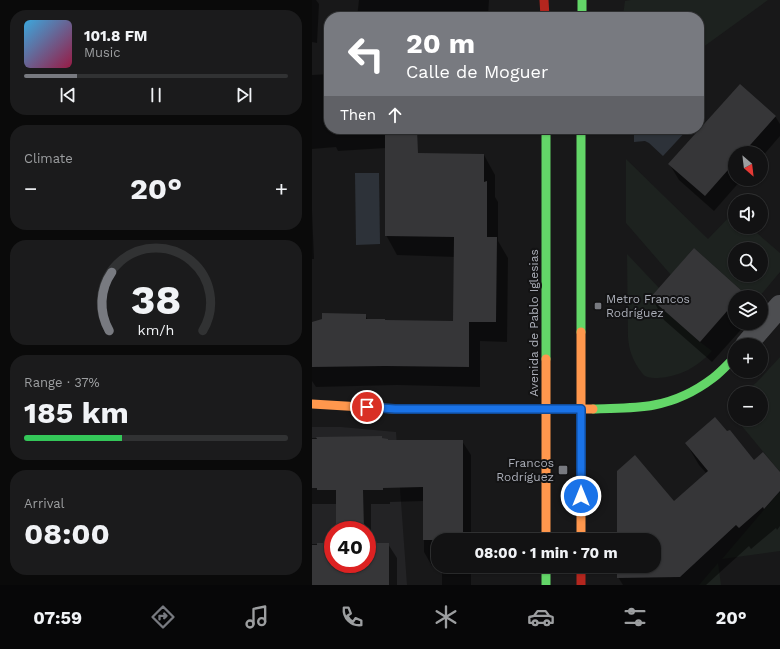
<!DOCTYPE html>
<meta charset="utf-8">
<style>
body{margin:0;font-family:"Work Sans",sans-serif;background:#1b1b1c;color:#f1f3f6;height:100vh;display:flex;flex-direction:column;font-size:15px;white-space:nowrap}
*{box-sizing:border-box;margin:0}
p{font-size:13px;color:#9c9ea0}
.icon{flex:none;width:22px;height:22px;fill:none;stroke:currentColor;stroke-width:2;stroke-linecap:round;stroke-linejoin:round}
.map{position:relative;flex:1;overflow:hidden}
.panel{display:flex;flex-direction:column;gap:10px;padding:10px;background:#0a0a0a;width:312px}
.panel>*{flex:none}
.banner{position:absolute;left:12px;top:12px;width:380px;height:122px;border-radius:16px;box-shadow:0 1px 3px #0004,0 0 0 1px #313233;background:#787a80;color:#fff;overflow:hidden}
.needle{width:26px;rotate:152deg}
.fabs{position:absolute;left:416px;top:146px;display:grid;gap:8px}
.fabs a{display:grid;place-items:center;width:40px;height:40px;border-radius:50%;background:#121213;box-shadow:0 1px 3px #0004,0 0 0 1px #313233;font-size:20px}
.speed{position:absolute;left:12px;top:521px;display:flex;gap:8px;font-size:20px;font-weight:700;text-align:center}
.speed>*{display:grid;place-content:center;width:52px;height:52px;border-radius:50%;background:#121213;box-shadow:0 1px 3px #0004,0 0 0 1px #313233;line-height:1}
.speed .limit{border:6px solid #d22;background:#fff;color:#111}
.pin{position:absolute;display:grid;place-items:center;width:34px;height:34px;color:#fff;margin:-17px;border:2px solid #fff;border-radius:50%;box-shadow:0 1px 4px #0007}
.me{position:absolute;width:44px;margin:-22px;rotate:0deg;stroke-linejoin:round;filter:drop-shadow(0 0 3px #0008)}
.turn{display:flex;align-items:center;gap:14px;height:84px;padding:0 16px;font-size:18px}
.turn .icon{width:52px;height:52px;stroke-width:2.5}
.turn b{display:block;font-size:28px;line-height:34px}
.then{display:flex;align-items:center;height:38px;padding:0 16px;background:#0003;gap:8px;font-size:15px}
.big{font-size:30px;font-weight:700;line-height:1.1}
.panel .card{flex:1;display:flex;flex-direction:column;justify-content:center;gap:6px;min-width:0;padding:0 14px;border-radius:16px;background:#1b1b1c}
.panel .dial{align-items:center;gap:0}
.dial svg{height:104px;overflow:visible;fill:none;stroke:#313233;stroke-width:7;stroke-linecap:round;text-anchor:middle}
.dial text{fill:#f1f3f6;stroke:none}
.song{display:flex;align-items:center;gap:12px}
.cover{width:48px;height:48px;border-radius:6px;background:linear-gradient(135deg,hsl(200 70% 55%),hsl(340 70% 35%))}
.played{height:4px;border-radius:2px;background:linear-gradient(90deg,#787a80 20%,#313233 20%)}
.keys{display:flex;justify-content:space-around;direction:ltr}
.heat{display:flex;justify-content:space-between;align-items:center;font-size:22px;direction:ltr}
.charge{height:6px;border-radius:3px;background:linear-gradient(90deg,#34c759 37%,#313233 0)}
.trip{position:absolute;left:119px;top:533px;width:230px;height:40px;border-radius:16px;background:#121213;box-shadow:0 1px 3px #0004,0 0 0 1px #313233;font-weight:700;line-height:40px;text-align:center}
.tabs{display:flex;height:64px;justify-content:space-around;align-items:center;background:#070708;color:#9c9ea0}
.tabs .icon{width:28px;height:28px}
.tabs .current{color:#787a80}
.tabs b{font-size:18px;color:#f1f3f6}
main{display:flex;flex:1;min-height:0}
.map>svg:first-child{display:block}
</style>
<main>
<section class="panel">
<div class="card">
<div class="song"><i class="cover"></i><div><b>101.8 FM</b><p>Music</p></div></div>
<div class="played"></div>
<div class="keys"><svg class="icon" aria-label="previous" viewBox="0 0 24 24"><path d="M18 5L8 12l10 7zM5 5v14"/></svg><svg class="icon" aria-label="pause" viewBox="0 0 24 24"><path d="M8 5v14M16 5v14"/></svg><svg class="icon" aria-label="next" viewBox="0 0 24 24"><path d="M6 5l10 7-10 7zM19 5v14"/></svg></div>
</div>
<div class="card"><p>Climate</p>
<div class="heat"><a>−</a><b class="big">20°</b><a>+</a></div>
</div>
<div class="card dial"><svg viewBox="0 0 100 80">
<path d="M14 69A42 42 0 1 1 86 69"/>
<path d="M14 69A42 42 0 0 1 16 24" stroke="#787a80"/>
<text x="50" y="56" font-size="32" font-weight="700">38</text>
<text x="50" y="72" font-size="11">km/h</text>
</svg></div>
<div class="card"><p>Range · 37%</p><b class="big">185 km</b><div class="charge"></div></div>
<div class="card"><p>Arrival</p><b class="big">08:00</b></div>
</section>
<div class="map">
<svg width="468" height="585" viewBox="0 0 468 585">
<rect width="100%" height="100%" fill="#181819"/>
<!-- built -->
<path fill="#232325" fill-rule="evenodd" d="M0,427H29L84,432L95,585H0ZM21,530H55V564H21Z"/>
<!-- green -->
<g fill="#1d221f" fill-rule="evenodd">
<polygon points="319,0 456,0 387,50 387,17 312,17 311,15 313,1"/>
<path d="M314,159L396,239L422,212L423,213V227H438L468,253V272L447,297H438L431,292L382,248L359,275L314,223ZM423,249H449V275H423Z"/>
<path d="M315,254L347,288L339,298L388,342L400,351C386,367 367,377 346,378C342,378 337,378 333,376C331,375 329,371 327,369C320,358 317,350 316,337Z"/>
<polygon points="468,357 468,472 424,419 449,419 449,393 431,393 445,382"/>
<polygon points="468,491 468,551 410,559"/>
<polygon points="406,563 409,585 387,585"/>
</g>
<!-- water -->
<g fill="#2d3239">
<polygon points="322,129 376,129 351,156 337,143 333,141 322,142"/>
<polygon points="43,173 67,173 68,244 44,245"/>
</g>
<!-- shadow -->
<g fill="#0007">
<polygon points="0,0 4,0 7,4 5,43 0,42"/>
<polygon points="47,0 177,0 176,17 45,17"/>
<polygon points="17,74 17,129 73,129 104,154 172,155 183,175 183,197 186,202 186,241 196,258 195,342 168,341 168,387 85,385 4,387 0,381 0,323 53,315 56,320 73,321 142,322 143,257 85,255 74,235 74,148 26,151 24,147 0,149 0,75"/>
<polygon points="463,116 468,124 468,136 449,158 449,153 423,153 423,179 430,179 402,211 367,180 358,165"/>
<polygon points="0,211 2,259 0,259"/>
<polygon points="430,293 433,297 423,297 423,323 435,323 400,362 352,320 340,298"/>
<polygon points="69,437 71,439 77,441 150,441 159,455 159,540 126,540 126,566 120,566 112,552 112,501 78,502 78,504 59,504 59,544 76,544 85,558 85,585 0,585 0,544 21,544 21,564 55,564 55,530 25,530 25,504 0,504 0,438"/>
<polygon points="374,443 442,461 468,473 468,526 465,530 464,528 439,549 437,546 394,585 311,585 306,577 306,566 342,566 342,540 306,540 362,502 395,474 387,465"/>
<rect x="130" y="566" width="29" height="19"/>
</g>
<!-- building -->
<g fill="#363638">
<polygon points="428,84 464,116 431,153 423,153 423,162 393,196 356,164"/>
<polygon points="73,129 105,129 106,153 172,154 172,182 175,181 175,237 185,237 184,322 157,322 157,367 73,366 0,367 0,322 10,319 10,313 54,314 54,319 73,319 73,320 141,321 142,237 73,236"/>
<polygon points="382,248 431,292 427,297 423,297 423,302 388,342 338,298"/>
<polygon points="403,417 415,431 418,430 442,460 451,452 468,472 468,491 452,509 451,507 427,528 424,525 368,577 305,578 305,566 342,566 342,540 305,540 305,471 323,455 362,501 396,471 373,443"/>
<polygon points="70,436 70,438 76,439 76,440 151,440 151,540 111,540 111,487 71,488 71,490 51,490 52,530 24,530 24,490 5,490 5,488 0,488 0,439 5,439 4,437"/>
<polygon points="5,543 21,543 21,564 55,564 55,543 77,543 77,585 0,585 0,545 5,545"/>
</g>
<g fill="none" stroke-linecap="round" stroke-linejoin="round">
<!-- street -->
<polyline stroke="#4d4e51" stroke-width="22" points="434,345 468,306"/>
<!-- fast -->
<g stroke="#63d668" stroke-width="9">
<polyline points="270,0 270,17"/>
<polyline points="234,129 234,359"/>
<polyline points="269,129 269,332"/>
<path d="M281,409C301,408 322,409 342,405C363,401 384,391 401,378C409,372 416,364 423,357"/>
<polyline points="234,566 234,585"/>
</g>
<!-- slow -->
<g stroke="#ff974d" stroke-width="9">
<polyline points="269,332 269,540"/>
<polyline points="234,359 234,540"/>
<polyline points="0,404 83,409 281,409"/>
</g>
<!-- jam -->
<g stroke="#b3261e" stroke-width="9">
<polyline points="232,0 233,17"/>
<polyline points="269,566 269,585"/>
</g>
</g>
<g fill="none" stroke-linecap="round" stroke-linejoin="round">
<defs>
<polyline id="route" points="55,407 83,409 269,409 269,496"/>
</defs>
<!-- route casing -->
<use href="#route" stroke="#114b97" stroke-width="10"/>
<!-- route -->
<use href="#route" stroke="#1a73e8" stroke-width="7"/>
</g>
<!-- markers -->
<g fill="#787a80" stroke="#131314" stroke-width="1.5">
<rect x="282" y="302" width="8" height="8" rx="2"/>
<rect x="246" y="465" width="10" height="10" rx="2"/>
</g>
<g text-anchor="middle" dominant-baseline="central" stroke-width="4" stroke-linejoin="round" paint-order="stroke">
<!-- poi labels -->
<g font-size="12" fill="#abaeb8" stroke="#131314" text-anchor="start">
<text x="294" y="299">Metro Francos<tspan x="294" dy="14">Rodríguez</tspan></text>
<text x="242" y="463" text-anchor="end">Francos<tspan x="242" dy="14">Rodríguez</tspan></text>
</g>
<!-- street labels -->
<g font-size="12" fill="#abaeb8" stroke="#131314">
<text transform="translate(222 323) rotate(-90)">Avenida de Pablo Iglesias</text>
</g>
</g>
</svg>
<div class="fabs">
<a><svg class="needle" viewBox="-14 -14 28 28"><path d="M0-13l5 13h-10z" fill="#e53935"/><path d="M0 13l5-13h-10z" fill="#9c9ea0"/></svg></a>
<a><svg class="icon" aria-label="sound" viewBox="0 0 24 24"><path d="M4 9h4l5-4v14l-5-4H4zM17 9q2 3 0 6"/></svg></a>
<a><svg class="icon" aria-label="search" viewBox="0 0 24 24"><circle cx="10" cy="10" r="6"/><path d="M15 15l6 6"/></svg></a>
<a><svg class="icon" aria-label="layers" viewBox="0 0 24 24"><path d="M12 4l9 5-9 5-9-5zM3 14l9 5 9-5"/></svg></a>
<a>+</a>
<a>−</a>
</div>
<div class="speed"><div class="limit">40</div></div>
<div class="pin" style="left:55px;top:407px;background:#d93025"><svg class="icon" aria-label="arrive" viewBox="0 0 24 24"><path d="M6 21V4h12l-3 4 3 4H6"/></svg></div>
<svg class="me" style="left:269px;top:496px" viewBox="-20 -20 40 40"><circle r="17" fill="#1a73e8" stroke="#fff" stroke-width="3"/><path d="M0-11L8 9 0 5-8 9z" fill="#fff"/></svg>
<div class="trip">08:00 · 1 min · 70 m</div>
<div class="banner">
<div class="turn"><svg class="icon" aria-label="left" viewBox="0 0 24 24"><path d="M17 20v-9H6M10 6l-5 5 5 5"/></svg><div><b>20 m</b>Calle de Moguer</div></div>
<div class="then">Then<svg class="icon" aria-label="ahead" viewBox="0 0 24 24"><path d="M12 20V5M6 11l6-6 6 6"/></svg></div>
</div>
</div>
</main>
<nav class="tabs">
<b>07:59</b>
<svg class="icon current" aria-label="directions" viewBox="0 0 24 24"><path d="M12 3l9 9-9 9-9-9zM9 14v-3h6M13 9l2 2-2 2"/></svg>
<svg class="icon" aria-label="music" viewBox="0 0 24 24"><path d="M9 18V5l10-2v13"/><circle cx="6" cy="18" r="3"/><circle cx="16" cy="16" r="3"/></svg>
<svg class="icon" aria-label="phone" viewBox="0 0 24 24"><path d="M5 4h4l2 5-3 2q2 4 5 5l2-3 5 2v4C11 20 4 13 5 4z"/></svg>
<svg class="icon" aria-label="climate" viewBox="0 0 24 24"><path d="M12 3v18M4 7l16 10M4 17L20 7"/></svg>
<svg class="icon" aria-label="car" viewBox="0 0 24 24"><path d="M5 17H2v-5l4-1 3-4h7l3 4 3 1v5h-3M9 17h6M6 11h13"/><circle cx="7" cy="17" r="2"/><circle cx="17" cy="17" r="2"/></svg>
<svg class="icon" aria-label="filters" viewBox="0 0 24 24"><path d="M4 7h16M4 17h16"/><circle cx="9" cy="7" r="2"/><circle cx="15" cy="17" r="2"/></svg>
<b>20°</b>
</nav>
